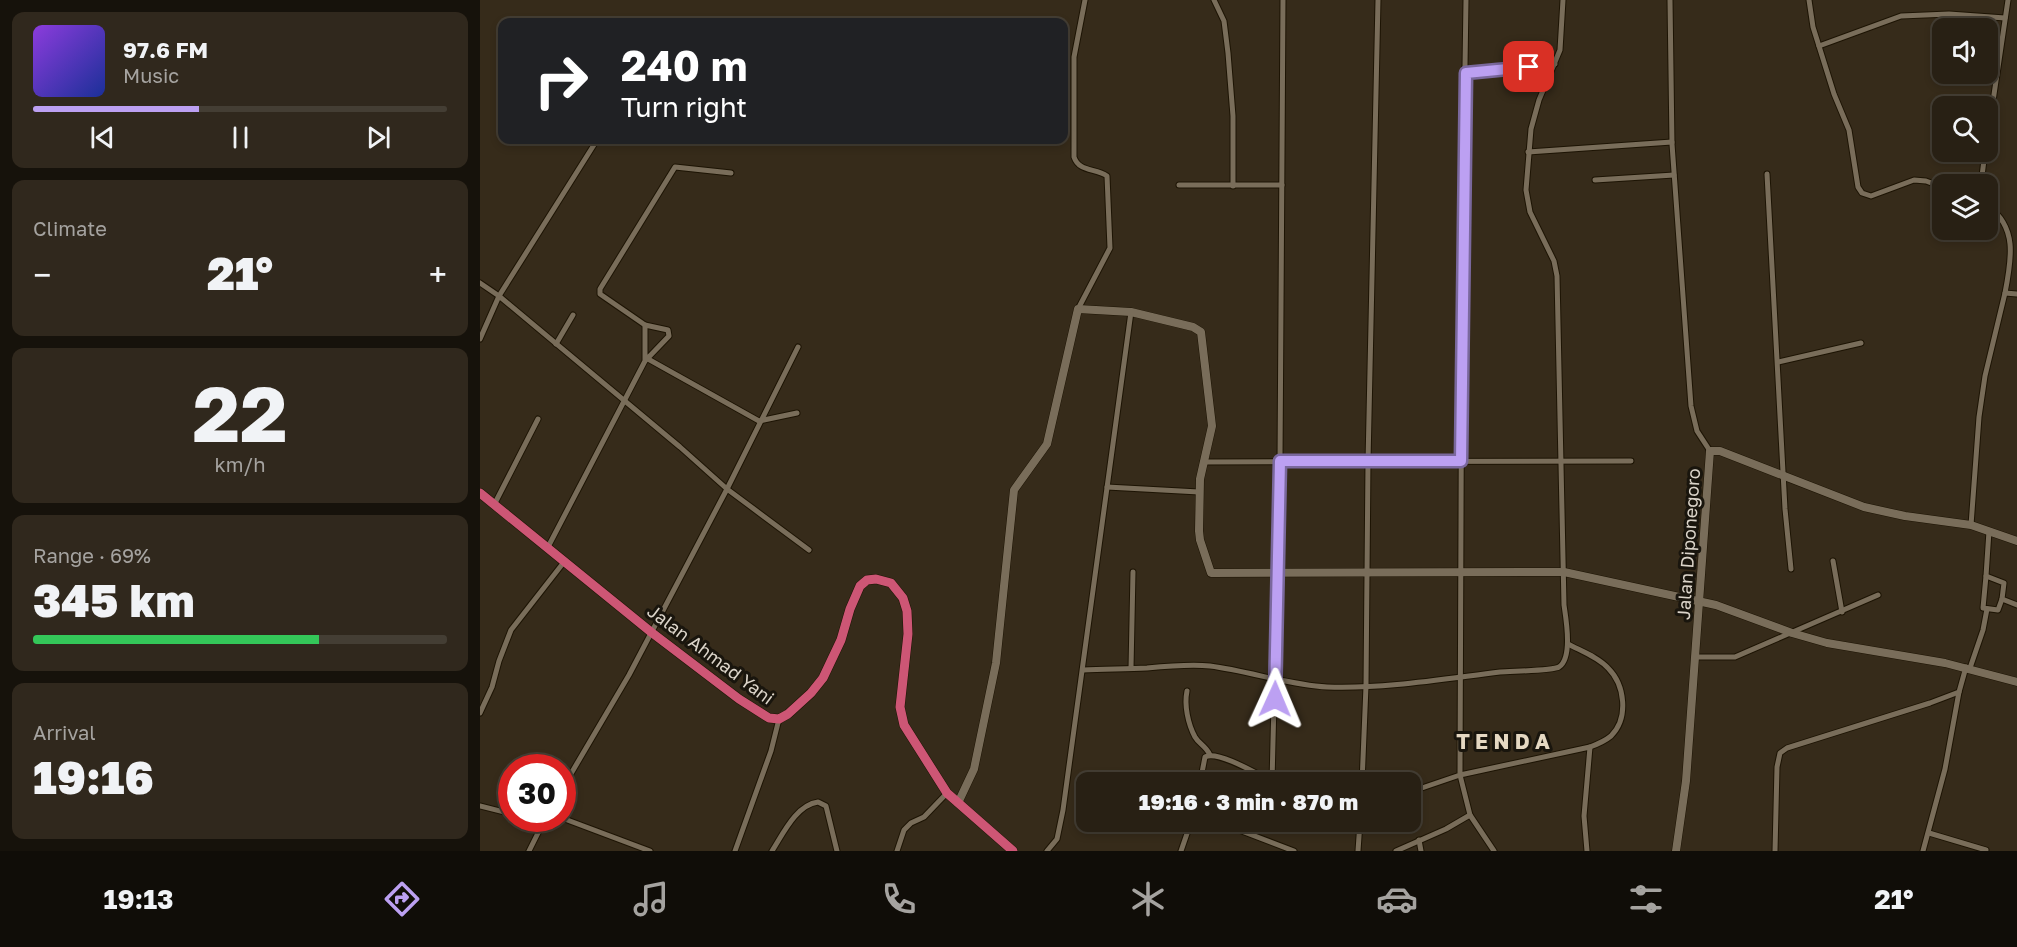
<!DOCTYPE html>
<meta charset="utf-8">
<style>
body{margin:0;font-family:"Golos Text",sans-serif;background:#30281d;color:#f1f3f6;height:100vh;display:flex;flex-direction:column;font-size:22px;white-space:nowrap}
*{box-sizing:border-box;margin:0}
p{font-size:20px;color:#a5a3a0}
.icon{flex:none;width:33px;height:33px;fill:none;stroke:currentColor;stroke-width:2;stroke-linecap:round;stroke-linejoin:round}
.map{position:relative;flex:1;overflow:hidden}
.sheet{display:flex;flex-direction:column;gap:12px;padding:12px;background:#16120b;width:480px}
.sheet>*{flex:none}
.hud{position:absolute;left:18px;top:18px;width:570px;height:126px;border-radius:12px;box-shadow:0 3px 9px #0003,0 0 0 2px #443e34;background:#202124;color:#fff;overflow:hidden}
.controls{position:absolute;left:1452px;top:18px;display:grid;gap:12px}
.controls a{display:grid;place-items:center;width:66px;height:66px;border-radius:12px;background:#282014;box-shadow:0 3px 9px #0003,0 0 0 2px #443e34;font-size:30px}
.speed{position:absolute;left:18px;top:754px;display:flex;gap:12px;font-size:30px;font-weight:700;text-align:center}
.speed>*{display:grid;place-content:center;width:78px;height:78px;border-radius:50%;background:#282014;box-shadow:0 3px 9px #0003,0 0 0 2px #443e34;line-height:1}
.speed .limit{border:9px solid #d22;background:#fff;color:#111}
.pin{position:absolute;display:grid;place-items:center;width:51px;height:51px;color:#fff;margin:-26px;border-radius:12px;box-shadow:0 3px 9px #0006}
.me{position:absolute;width:66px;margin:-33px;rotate:1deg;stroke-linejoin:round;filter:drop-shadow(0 0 4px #0008)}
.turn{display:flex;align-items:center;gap:21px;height:126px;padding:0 24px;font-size:27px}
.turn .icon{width:78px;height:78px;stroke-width:2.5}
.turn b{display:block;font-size:42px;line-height:51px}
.big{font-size:45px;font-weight:800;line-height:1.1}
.sheet .tile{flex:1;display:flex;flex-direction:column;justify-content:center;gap:9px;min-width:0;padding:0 21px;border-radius:12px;background:#30281d}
.sheet .dial{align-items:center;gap:0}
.dial b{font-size:78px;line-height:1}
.song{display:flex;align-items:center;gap:18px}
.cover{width:72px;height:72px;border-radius:9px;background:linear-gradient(135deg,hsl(270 70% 55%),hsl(230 70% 35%))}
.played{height:6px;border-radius:3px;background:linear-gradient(90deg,#bca0f2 40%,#443e34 40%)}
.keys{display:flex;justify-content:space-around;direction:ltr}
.heat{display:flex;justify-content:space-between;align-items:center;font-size:33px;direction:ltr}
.charge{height:9px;border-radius:4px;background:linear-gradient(90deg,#34c759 69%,#443e34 0)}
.trip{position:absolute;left:596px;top:772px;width:345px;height:60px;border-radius:12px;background:#282014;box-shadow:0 3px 9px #0003,0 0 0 2px #443e34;font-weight:800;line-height:60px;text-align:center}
.dock{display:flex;height:96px;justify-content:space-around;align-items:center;background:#100d08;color:#a5a3a0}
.dock .icon{width:42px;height:42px}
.dock .on{color:#bca0f2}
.dock b{font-size:27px;color:#f1f3f6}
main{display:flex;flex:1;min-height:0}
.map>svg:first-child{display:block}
</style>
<main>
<section class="sheet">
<div class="tile">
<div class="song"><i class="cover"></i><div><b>97.6 FM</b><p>Music</p></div></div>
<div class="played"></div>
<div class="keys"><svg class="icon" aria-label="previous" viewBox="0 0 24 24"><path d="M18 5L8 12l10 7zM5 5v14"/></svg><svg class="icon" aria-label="pause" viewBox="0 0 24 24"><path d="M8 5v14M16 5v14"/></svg><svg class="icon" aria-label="next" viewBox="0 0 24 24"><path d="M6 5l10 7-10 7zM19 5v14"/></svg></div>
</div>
<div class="tile"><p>Climate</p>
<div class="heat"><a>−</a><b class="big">21°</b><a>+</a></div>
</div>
<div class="tile dial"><b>22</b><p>km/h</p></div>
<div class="tile"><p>Range · 69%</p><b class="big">345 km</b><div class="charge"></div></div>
<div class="tile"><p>Arrival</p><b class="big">19:16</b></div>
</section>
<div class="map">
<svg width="1537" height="851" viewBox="0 0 1537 851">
<rect width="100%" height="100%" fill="#362b1a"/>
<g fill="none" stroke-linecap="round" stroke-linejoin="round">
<defs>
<g id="street">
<polyline points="734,0 744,21 748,53 753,116 753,186"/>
<polyline points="1190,0 1192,144 1211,406 1217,431 1230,451"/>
<polyline points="1329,0 1333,27 1354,94 1369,130 1378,187 1382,193 1391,196 1434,180 1446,181 1462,187"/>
<polyline points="1339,46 1421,16 1469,14 1525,18"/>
<polyline points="986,73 1075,64"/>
<polyline points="1508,135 1528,0"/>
<polyline points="1048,152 1192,142"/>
<polyline points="1287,174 1305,509 1311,569"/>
<polyline points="1115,180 1194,175"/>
<polyline points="1501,184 1505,152"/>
<polyline points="699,185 802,185"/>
<path d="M1508,206C1537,227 1532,257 1525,293L1537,294"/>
<polyline points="0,283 19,296 200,447 247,489 329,550"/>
<path d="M598,309L630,248L627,176C615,168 599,172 594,157V57L605,0"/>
<polyline points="165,325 120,294 120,289 195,167 251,173"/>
<polyline points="0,339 19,296 117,140"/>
<polyline points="76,344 93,315"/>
<polyline points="168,359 279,421 317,413"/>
<polyline points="1298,362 1381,343"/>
<polyline points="723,462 1151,461"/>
<polyline points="627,487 719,492"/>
<polyline points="14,505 58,419"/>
<polyline points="1491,525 1499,417 1505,376 1525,293"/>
<polyline points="1509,531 1506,576 1524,583 1522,599 1537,605"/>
<polyline points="68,547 165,361 165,325 188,330 189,336 165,361"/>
<polyline points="1353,561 1362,612"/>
<polyline points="1506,576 1503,608 1518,610 1522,599"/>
<polyline points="1215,657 1255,657 1398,595"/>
<polyline points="651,668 653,572"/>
<polyline points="1490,668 1503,630 1507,609"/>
<path d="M603,670C624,669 645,669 667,668C688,666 709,664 730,666C770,671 807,685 847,687C905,689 963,679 1020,672C1031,671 1072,671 1079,667C1093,658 1086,619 1084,605L1077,276L1074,261L1050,212L1046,190L1051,129L1059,100L1080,50L1083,0"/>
<path d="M707,691C704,705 708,724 715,737C719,744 726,746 730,755"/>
<polyline points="0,713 12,687 19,661 31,630 84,562"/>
<polyline points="792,782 800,461 803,0"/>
<path d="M720,783L725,757C738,750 779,775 793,782"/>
<polyline points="882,783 886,686 888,462 898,0"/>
<polyline points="82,789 149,675 247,489 318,347"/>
<polyline points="930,792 980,775 982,266 986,0"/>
<polyline points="0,806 32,814"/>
<polyline points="82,818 170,851"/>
<polyline points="46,819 62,824"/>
<polyline points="738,822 814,851"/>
<polyline points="1449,833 1506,850"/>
<polyline points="939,840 941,851"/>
<polyline points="49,851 65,819"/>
<polyline points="255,851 291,751 299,719"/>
<path d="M292,851C303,834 316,805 338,802L346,806L357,851"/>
<polyline points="417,851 424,830 431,823 444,817 467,793"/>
<polyline points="567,851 577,839 583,810 651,312"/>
<polyline points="701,851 711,822"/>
<polyline points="878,851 880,822"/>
<polyline points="916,851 966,829 990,815"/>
<path d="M1014,851L990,815L980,775L1110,747C1118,744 1125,741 1131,736C1149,718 1145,685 1128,668C1118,657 1101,651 1088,644"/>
<polyline points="1107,851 1104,816 1110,747"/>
<polyline points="1295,851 1297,767 1300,753 1307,748 1450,703 1479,692 1486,667"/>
<polyline points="1443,851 1465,769 1479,692"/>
</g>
<g id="secondary">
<polyline points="478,803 494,769 516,663 534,490 567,444 598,309 651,312 713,327 721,332 732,426 720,479 719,531 720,540 731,573 1084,572 1236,605 1312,633 1347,643 1465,663 1537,682"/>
<polyline points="1196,851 1206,781 1230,451 1240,451 1384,507 1425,516 1491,525 1537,541"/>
</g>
<polyline id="highway" points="0,493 171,632 259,699 289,718 299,719 308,714 331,693 343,678 361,640 370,609 380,586 387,580 396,579 411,583 423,598 427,611 428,634 420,707 424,725 467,793 533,851"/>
</defs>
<!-- street casing -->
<use href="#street" stroke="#1d1404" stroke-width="7"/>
<!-- secondary casing -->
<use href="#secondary" stroke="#1d1404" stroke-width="9"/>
<!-- highway casing -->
<use href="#highway" stroke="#1d1404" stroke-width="10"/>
<!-- street -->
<use href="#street" stroke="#796d5a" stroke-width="5"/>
<!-- secondary -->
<use href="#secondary" stroke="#796d5a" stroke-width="8"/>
<!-- highway -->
<use href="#highway" stroke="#cd5675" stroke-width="9"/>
</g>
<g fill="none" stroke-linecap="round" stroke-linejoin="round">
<defs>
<polyline id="route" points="795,699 800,461 981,461 986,73 1049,67"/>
</defs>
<!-- route casing -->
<use href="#route" stroke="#7a689d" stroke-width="15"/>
<!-- route -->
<use href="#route" stroke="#bca0f2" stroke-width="10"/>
</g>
<g text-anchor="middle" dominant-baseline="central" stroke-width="6" stroke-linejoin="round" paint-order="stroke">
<!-- street labels -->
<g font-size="18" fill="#dbd4c9" stroke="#19150d">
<text transform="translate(1208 544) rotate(-86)">Jalan Diponegoro</text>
<text transform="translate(231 654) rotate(37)">Jalan Ahmad Yani</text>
</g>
<!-- quarter labels -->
<g font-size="21" font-weight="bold" fill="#e5d8c2" stroke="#19150d">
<text x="1023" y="741">T E N D A</text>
</g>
</g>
</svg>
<div class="controls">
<a><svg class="icon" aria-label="sound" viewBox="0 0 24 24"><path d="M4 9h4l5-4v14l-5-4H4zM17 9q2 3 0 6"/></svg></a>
<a><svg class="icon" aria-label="search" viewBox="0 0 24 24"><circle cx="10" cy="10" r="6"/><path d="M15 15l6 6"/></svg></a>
<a><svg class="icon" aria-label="layers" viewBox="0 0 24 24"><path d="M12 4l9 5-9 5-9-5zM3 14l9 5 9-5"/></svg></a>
</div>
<div class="speed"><div class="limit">30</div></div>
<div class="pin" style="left:1049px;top:67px;background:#d93025"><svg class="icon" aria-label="arrive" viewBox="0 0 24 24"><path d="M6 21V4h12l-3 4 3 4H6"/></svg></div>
<svg class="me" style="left:795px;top:699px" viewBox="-20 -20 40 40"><path d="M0-17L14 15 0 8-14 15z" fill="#bca0f2" stroke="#fff" stroke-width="4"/></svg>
<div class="trip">19:16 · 3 min · 870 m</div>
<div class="hud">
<div class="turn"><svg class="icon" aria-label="right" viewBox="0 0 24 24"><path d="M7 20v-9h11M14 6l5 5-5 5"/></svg><div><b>240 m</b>Turn right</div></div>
</div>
</div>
</main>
<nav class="dock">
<b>19:13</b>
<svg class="icon on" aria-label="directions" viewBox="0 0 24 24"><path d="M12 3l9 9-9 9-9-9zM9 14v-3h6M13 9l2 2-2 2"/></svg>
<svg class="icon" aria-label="music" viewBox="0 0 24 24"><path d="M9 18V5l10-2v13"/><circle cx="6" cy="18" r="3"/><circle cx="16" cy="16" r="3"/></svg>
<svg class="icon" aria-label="phone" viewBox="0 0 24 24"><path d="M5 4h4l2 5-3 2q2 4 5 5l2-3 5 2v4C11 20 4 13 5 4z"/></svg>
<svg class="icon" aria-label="climate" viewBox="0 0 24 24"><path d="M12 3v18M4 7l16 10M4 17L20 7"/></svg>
<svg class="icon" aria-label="car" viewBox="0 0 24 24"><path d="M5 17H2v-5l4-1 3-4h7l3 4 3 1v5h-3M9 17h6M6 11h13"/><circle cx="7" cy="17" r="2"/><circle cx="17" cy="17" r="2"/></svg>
<svg class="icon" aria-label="filters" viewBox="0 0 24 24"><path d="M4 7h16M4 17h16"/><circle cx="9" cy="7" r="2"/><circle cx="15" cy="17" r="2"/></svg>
<b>21°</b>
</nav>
